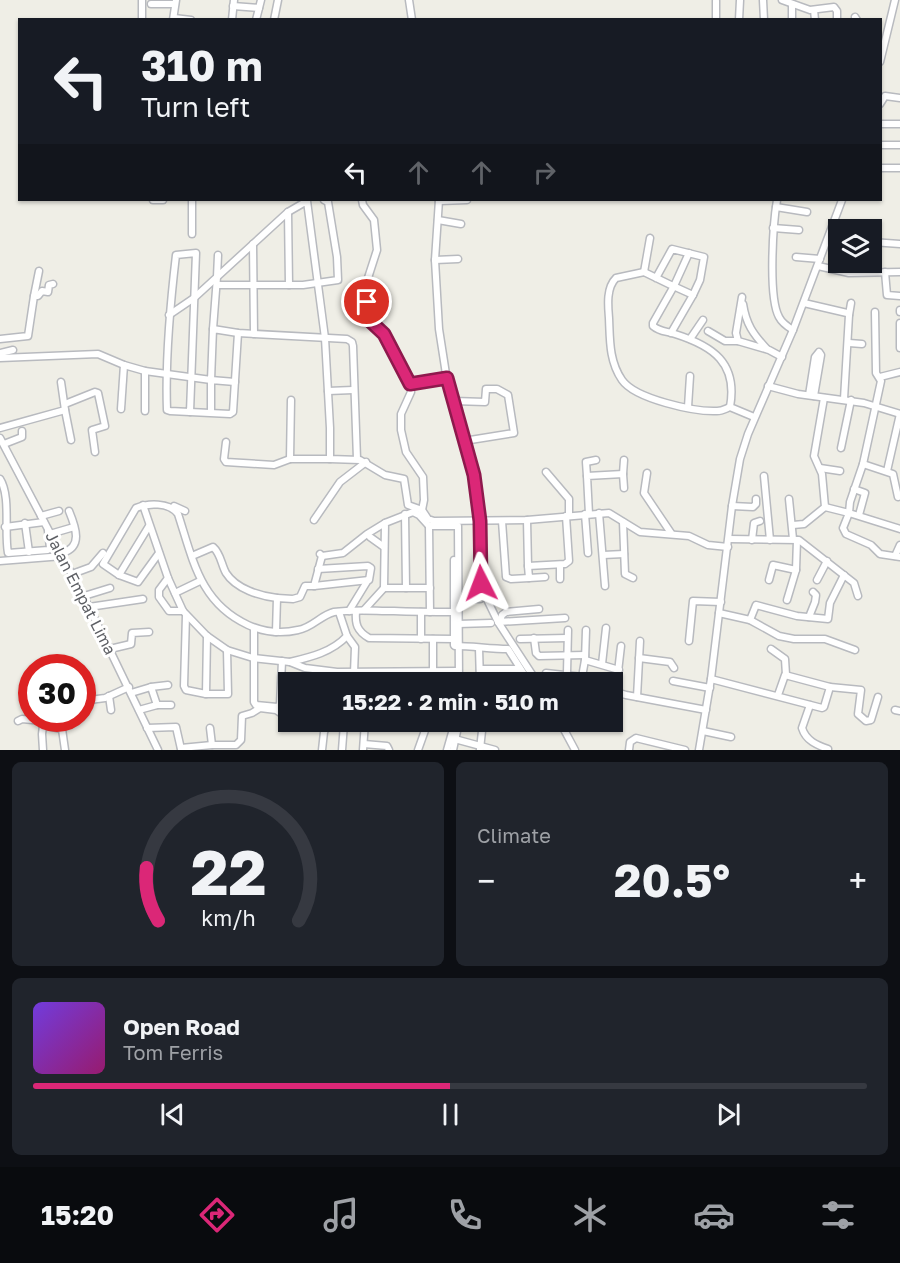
<!DOCTYPE html>
<meta charset="utf-8">
<style>
body{margin:0;font-family:"Golos Text",sans-serif;background:#20242c;color:#f1f3f6;height:100vh;display:flex;flex-direction:column;font-size:22px;white-space:nowrap}
*{box-sizing:border-box;margin:0}
p{font-size:20px;color:#9ea1a6}
.icon{flex:none;width:33px;height:33px;fill:none;stroke:currentColor;stroke-width:2;stroke-linecap:round;stroke-linejoin:round}
.map{position:relative;height:750px;overflow:hidden}
.details{display:flex;flex-direction:column;gap:12px;padding:12px;background:#0d0f14;flex:1}
.details>*{flex:none}
.top-card{position:absolute;left:18px;top:18px;width:864px;height:183px;border-radius:0px;box-shadow:0 2px 4px #0004;background:#171b24;color:#f1f3f6;overflow:hidden}
.controls{position:absolute;left:828px;top:219px;display:grid;gap:12px}
.controls a{display:grid;place-items:center;width:54px;height:54px;border-radius:0px;background:#171b24;box-shadow:0 2px 4px #0004;font-size:30px}
.speed{position:absolute;left:18px;top:654px;display:flex;gap:12px;font-size:30px;font-weight:700;text-align:center}
.speed>*{display:grid;place-content:center;width:78px;height:78px;border-radius:50%;background:#171b24;box-shadow:0 2px 4px #0004;line-height:1}
.speed .limit{border:9px solid #d22;background:#fff;color:#111}
.pin{position:absolute;display:grid;place-items:center;width:51px;height:51px;color:#fff;margin:-26px;border:3px solid #fff;border-radius:50%;box-shadow:0 2px 6px #0007}
.me{position:absolute;width:66px;margin:-33px;rotate:357deg;stroke-linejoin:round;filter:drop-shadow(0 0 4px #0008)}
.turn{display:flex;align-items:center;gap:21px;height:126px;padding:0 24px;font-size:27px}
.turn .icon{width:78px;height:78px;stroke-width:2.5}
.turn b{display:block;font-size:42px;line-height:51px}
.lanes{display:flex;align-items:center;height:57px;padding:0 24px;background:#0003;justify-content:center;gap:30px;direction:ltr}
.lanes .off{opacity:.35}
.big{font-size:45px;font-weight:700;line-height:1.1}
.details .tile{flex:1;display:flex;flex-direction:column;justify-content:center;gap:9px;min-width:0;padding:0 21px;border-radius:9px;background:#20242c}
.details .dial{align-items:center;gap:0}
.dial svg{height:156px;overflow:visible;fill:none;stroke:#363941;stroke-width:7;stroke-linecap:round;text-anchor:middle}
.dial text{fill:#f1f3f6;stroke:none}
.song{display:flex;align-items:center;gap:18px}
.cover{width:72px;height:72px;border-radius:9px;background:linear-gradient(135deg,hsl(260 70% 55%),hsl(320 70% 35%))}
.played{height:6px;border-radius:3px;background:linear-gradient(90deg,#db2777 50%,#363941 50%)}
.keys{display:flex;justify-content:space-around;direction:ltr}
.heat{display:flex;justify-content:space-between;align-items:center;font-size:33px;direction:ltr}
.details .tiles{flex:1;display:grid;gap:12px;grid-template-columns:1fr 1fr}
.tile:last-child{grid-column:span 2}
.trip{position:absolute;left:278px;top:672px;width:345px;height:60px;border-radius:0px;background:#171b24;box-shadow:0 2px 4px #0004;font-weight:700;line-height:60px;text-align:center}
.tab-bar{display:flex;height:96px;justify-content:space-around;align-items:center;background:#090b0e;color:#9ea1a6}
.tab-bar .icon{width:42px;height:42px}
.tab-bar .active{color:#db2777}
.tab-bar b{font-size:27px;color:#f1f3f6}
.map>svg:first-child{display:block}
</style>
<div class="map">
<svg width="900" height="750" viewBox="0 0 900 750">
<rect width="100%" height="100%" fill="#efeee6"/>
<g fill="none" stroke-linecap="round" stroke-linejoin="round">
<defs>
<g id="minor">
<polyline points="142,0 142,20"/>
<polyline points="409,0 412,20"/>
<polyline points="763,0 764,20"/>
<polyline points="782,0 810,10 834,7 837,11 837,20"/>
<polyline points="716,1 716,20"/>
<polyline points="151,4 175,4"/>
<polyline points="233,6 259,8"/>
<polyline points="814,10 815,20"/>
<polyline points="855,17 857,20"/>
<polyline points="174,18 191,20"/>
<polyline points="173,20 176,0"/>
<polyline points="232,20 234,0"/>
<polyline points="256,20 261,0"/>
<polyline points="274,20 278,0"/>
<polyline points="739,20 740,0"/>
<polyline points="792,20 792,4"/>
<polyline points="880,62 895,0"/>
<polyline points="880,104 885,96 900,98"/>
<polyline points="880,124 900,124"/>
<polyline points="880,145 900,145"/>
<polyline points="880,168 900,168"/>
<polyline points="153,200 163,200"/>
<polyline points="362,200 363,205 374,220 377,250 367,281 369,320 385,335 397,361 409,379 411,392 401,414 401,430 406,452 423,477 424,500 422,510"/>
<polyline points="439,200 435,260 439,329 446,374 474,475 480,521 481,587 498,622 537,682"/>
<path d="M777,200C773,224 768,297 779,317C782,323 788,327 793,330"/>
<polyline points="439,201 467,200"/>
<polyline points="776,207 807,212"/>
<polyline points="288,212 289,285"/>
<polyline points="438,220 461,224"/>
<polyline points="773,228 799,230"/>
<polyline points="192,234 192,200"/>
<polyline points="872,242 900,244"/>
<polyline points="253,244 254,334"/>
<path d="M196,253L190,412L170,411L167,410C165,358 170,306 176,255Z"/>
<path d="M689,253L674,286L653,323V326C660,332 666,331 675,334C713,346 738,363 730,407L754,417"/>
<polyline points="796,257 820,259"/>
<polyline points="435,260 458,259"/>
<polyline points="818,266 849,273 900,272"/>
<polyline points="644,272 650,238"/>
<polyline points="885,272 887,295 900,296"/>
<path d="M656,278L672,249L704,257L700,280L693,295C677,288 660,280 644,272L616,278C606,288 608,306 609,318C610,340 609,361 622,380C635,399 695,412 717,411C722,411 725,409 730,407"/>
<polyline points="217,285 303,285 338,280 337,257 328,202 324,200"/>
<polyline points="34,296 39,271"/>
<polyline points="742,297 736,333 738,341 769,350 782,357"/>
<polyline points="804,303 847,313 849,315 844,399"/>
<path d="M743,304C746,324 753,334 767,349"/>
<polyline points="900,310 900,312"/>
<polyline points="875,312 876,373 881,381 863,464 850,502 849,513 900,529"/>
<polyline points="169,315 194,298 217,277 218,255"/>
<polyline points="849,315 851,303"/>
<polyline points="900,323 900,348"/>
<polyline points="213,329 217,277 288,212 307,201 325,338 330,428 330,459 360,460 385,475 404,479 408,505 422,510 428,519 434,521 527,520 609,513 640,532 689,536 708,545 728,547"/>
<polyline points="708,331 725,341 738,341"/>
<polyline points="671,333 693,295"/>
<polyline points="0,339 28,336 34,296 38,296 42,291 48,292 49,285 53,284"/>
<polyline points="690,339 703,320"/>
<polyline points="849,343 862,344"/>
<polyline points="0,353 13,350"/>
<polyline points="0,358 98,354 124,365 145,371 211,380 213,329 238,333 347,339 352,342 353,346 357,459"/>
<polyline points="145,371 145,411"/>
<polyline points="880,377 900,372"/>
<polyline points="410,384 447,379"/>
<polyline points="768,386 798,394 864,403 900,414"/>
<polyline points="328,391 353,390"/>
<polyline points="809,395 815,357 819,352 821,355 814,396"/>
<polyline points="291,400 290,459 330,459"/>
<polyline points="454,401 485,402 486,389 497,389 508,395 514,433 464,441"/>
<polyline points="65,404 95,392 98,393 105,426 92,430 95,452"/>
<polyline points="688,407 690,376"/>
<polyline points="121,409 124,365"/>
<polyline points="65,410 71,440"/>
<polyline points="190,412 230,414 233,412 238,333"/>
<polyline points="211,412 211,380 235,382"/>
<polyline points="0,428 65,410 61,382"/>
<polyline points="0,438 89,607 158,750"/>
<polyline points="226,442 224,459 226,462 274,465 290,459"/>
<polyline points="4,444 22,437 22,431"/>
<polyline points="841,448 851,400"/>
<polyline points="863,464 893,474 898,497"/>
<polyline points="820,468 840,471"/>
<polyline points="887,471 900,414"/>
<polyline points="546,472 569,499 569,515"/>
<polyline points="647,473 644,493 671,533"/>
<polyline points="623,474 624,460"/>
<polyline points="587,476 586,462 596,460"/>
<polyline points="764,476 770,540"/>
<path d="M0,479C11,496 4,532 8,553L48,550L50,548L48,531"/>
<polyline points="854,489 865,493 859,515"/>
<polyline points="789,499 793,539"/>
<polyline points="143,505 168,578 183,611 207,636 227,650 253,658 290,662 305,668 337,672 458,671"/>
<polyline points="174,506 185,511"/>
<polyline points="732,506 753,507 756,504 756,499"/>
<polyline points="825,507 849,513 843,528 846,534 871,545 880,554 900,557"/>
<polyline points="599,513 605,586"/>
<polyline points="405,514 406,588"/>
<polyline points="585,514 588,553"/>
<polyline points="589,514 587,476 623,474 624,488"/>
<polyline points="41,516 59,511"/>
<polyline points="314,520 340,482 366,462"/>
<polyline points="527,520 528,566 565,564 569,561 566,516"/>
<polyline points="502,521 506,577 511,579 529,578"/>
<polyline points="623,522 625,574 633,578"/>
<polyline points="25,523 29,552"/>
<polyline points="793,525 804,524 825,507 822,474 814,456 824,398"/>
<path d="M149,526L119,575L103,564L136,508C148,503 169,502 178,514C193,560 200,603 248,625C264,632 281,634 298,630C312,628 321,615 334,612C354,609 374,611 394,611C415,612 437,612 458,612"/>
<polyline points="429,526 419,515 413,512 385,523 384,588 430,588"/>
<polyline points="5,527 44,522"/>
<polyline points="50,534 74,527"/>
<polyline points="370,537 384,547"/>
<polyline points="729,539 799,540 854,583 858,596"/>
<polyline points="752,540 754,523 760,521"/>
<path d="M62,553C83,547 76,528 69,511"/>
<polyline points="603,555 624,554"/>
<path d="M192,556L213,547C221,554 221,564 226,573C236,589 260,596 277,598"/>
<polyline points="322,556 343,553 367,534 385,523"/>
<polyline points="895,556 900,545"/>
<polyline points="454,560 454,645"/>
<polyline points="0,561 63,556"/>
<polyline points="528,566 529,578 545,577"/>
<polyline points="72,574 91,567 103,553"/>
<polyline points="119,575 138,582 159,553"/>
<polyline points="168,578 159,590 159,597 169,611 183,611"/>
<polyline points="560,579 560,565"/>
<polyline points="769,580 773,565 796,570"/>
<polyline points="817,580 827,561"/>
<polyline points="314,586 369,580 371,568 368,566 318,569"/>
<polyline points="175,593 200,581"/>
<polyline points="84,596 110,588"/>
<polyline points="459,599 480,599"/>
<polyline points="787,600 796,570 797,540"/>
<polyline points="89,607 143,599"/>
<polyline points="364,610 384,588"/>
<polyline points="349,611 368,580"/>
<path d="M356,611C355,624 357,631 369,638L454,639"/>
<polyline points="339,612 347,636 355,647 354,673"/>
<polyline points="430,612 429,526 458,526 459,682"/>
<polyline points="719,613 750,620 779,636 794,639 825,639 855,650"/>
<polyline points="186,615 184,686 186,690 206,694 228,694 227,650"/>
<polyline points="809,617 815,602 816,595 813,592"/>
<polyline points="750,620 756,605 797,616 828,619 830,603 844,575"/>
<polyline points="500,621 502,615 506,612 539,609"/>
<polyline points="498,622 565,618"/>
<polyline points="458,624 491,623"/>
<polyline points="254,628 254,702 256,705 277,707 280,705 282,661"/>
<polyline points="586,630 585,660 582,677 595,682"/>
<polyline points="276,632 277,598 293,599 300,597 305,586 314,586 322,556 320,554"/>
<polyline points="534,638 536,653 539,656 585,655"/>
<polyline points="421,639 421,612"/>
<polyline points="520,639 567,638"/>
<polyline points="689,641 693,601 721,602"/>
<path d="M455,646C473,646 490,649 508,649L529,682"/>
<polyline points="479,648 480,682"/>
<polyline points="110,649 131,644 132,633 149,632"/>
<polyline points="771,649 785,659 786,675"/>
<polyline points="639,658 670,662 674,668"/>
<polyline points="585,660 619,670"/>
<path d="M290,662C311,657 332,652 347,636"/>
<polyline points="602,664 606,628"/>
<polyline points="480,669 520,669"/>
<polyline points="433,671 433,639"/>
<polyline points="401,672 402,682"/>
<polyline points="546,673 582,677"/>
<polyline points="567,673 568,630"/>
<polyline points="711,679 822,708 824,707 830,687 785,675 778,695"/>
<polyline points="673,681 710,688"/>
<polyline points="151,687 157,705"/>
<polyline points="830,687 861,690 858,714 866,721 871,720 878,697"/>
<polyline points="612,688 616,689 619,693 626,695 706,710"/>
<polyline points="616,689 621,646"/>
<polyline points="131,693 151,687 168,685"/>
<polyline points="206,694 207,636"/>
<polyline points="109,696 111,710"/>
<polyline points="637,697 640,641"/>
<polyline points="82,701 105,698 129,687"/>
<path d="M810,705L802,728C806,741 817,745 828,749"/>
<polyline points="139,710 157,705 171,705"/>
<polyline points="895,710 900,711"/>
<polyline points="18,721 22,719 43,721"/>
<polyline points="560,722 575,750"/>
<polyline points="598,722 611,725 613,724 619,693"/>
<polyline points="42,725 62,729 65,750"/>
<polyline points="147,728 176,727 181,749"/>
<polyline points="210,728 212,745"/>
<polyline points="703,731 731,737"/>
<polyline points="451,738 495,750"/>
<polyline points="364,744 387,746 389,750"/>
<polyline points="181,748 212,745 236,745 241,740 242,716 252,713 260,708 276,710 288,718"/>
<polyline points="480,749 483,722"/>
<polyline points="43,750 42,734 44,718"/>
<polyline points="322,750 324,732 326,728 355,722"/>
<polyline points="342,750 344,724"/>
<polyline points="363,750 365,722"/>
<polyline points="418,750 428,722"/>
<polyline points="447,750 455,722"/>
<polyline points="453,750 459,722"/>
<polyline points="629,750 630,742 636,738 685,750"/>
<polyline points="699,750 711,679 732,506 740,459 748,434 793,330 842,200"/>
</g>
</defs>
<!-- minor casing -->
<use href="#minor" stroke="#b8babf" stroke-width="9"/>
<!-- minor -->
<use href="#minor" stroke="#fff" stroke-width="6"/>
</g>
<g fill="none" stroke-linecap="round" stroke-linejoin="round">
<defs>
<polyline id="route" points="367,302 369,320 384,334 410,384 447,378 474,475 480,521 481,583"/>
</defs>
<!-- route casing -->
<use href="#route" stroke="#8e194d" stroke-width="15"/>
<!-- route -->
<use href="#route" stroke="#db2777" stroke-width="10"/>
</g>
<g text-anchor="middle" dominant-baseline="central" stroke-width="6" stroke-linejoin="round" paint-order="stroke">
<!-- street labels -->
<g font-size="16" fill="#5e6065" stroke="#fff">
<text transform="translate(81 593) rotate(63)">Jalan Empat Lima</text>
</g>
</g>
</svg>
<div class="controls">
<a><svg class="icon" aria-label="layers" viewBox="0 0 24 24"><path d="M12 4l9 5-9 5-9-5zM3 14l9 5 9-5"/></svg></a>
</div>
<div class="speed"><div class="limit">30</div></div>
<div class="pin" style="left:367px;top:302px;background:#d93025"><svg class="icon" aria-label="arrive" viewBox="0 0 24 24"><path d="M6 21V4h12l-3 4 3 4H6"/></svg></div>
<svg class="me" style="left:481px;top:583px" viewBox="-20 -20 40 40"><path d="M0-17L14 15 0 8-14 15z" fill="#db2777" stroke="#fff" stroke-width="4"/></svg>
<div class="trip">15:22 · 2 min · 510 m</div>
<div class="top-card">
<div class="turn"><svg class="icon" aria-label="left" viewBox="0 0 24 24"><path d="M17 20v-9H6M10 6l-5 5 5 5"/></svg><div><b>310 m</b>Turn left</div></div>
<div class="lanes"><svg class="icon" aria-label="left" viewBox="0 0 24 24"><path d="M17 20v-9H6M10 6l-5 5 5 5"/></svg><svg class="icon off" aria-label="ahead" viewBox="0 0 24 24"><path d="M12 20V5M6 11l6-6 6 6"/></svg><svg class="icon off" aria-label="ahead" viewBox="0 0 24 24"><path d="M12 20V5M6 11l6-6 6 6"/></svg><svg class="icon off" aria-label="right" viewBox="0 0 24 24"><path d="M7 20v-9h11M14 6l5 5-5 5"/></svg></div>
</div>
</div>
<section class="details">
<div class="tiles">
<div class="tile dial"><svg viewBox="0 0 100 80">
<path d="M14 69A42 42 0 1 1 86 69"/>
<path d="M14 69A42 42 0 0 1 8 42" stroke="#db2777"/>
<text x="50" y="56" font-size="32" font-weight="700">22</text>
<text x="50" y="72" font-size="11">km/h</text>
</svg></div>
<div class="tile"><p>Climate</p>
<div class="heat"><a>−</a><b class="big">20.5°</b><a>+</a></div>
</div>
<div class="tile">
<div class="song"><i class="cover"></i><div><b>Open Road</b><p>Tom Ferris</p></div></div>
<div class="played"></div>
<div class="keys"><svg class="icon" aria-label="previous" viewBox="0 0 24 24"><path d="M18 5L8 12l10 7zM5 5v14"/></svg><svg class="icon" aria-label="pause" viewBox="0 0 24 24"><path d="M8 5v14M16 5v14"/></svg><svg class="icon" aria-label="next" viewBox="0 0 24 24"><path d="M6 5l10 7-10 7zM19 5v14"/></svg></div>
</div>
</div>
</section>
<nav class="tab-bar">
<b>15:20</b>
<svg class="icon active" aria-label="directions" viewBox="0 0 24 24"><path d="M12 3l9 9-9 9-9-9zM9 14v-3h6M13 9l2 2-2 2"/></svg>
<svg class="icon" aria-label="music" viewBox="0 0 24 24"><path d="M9 18V5l10-2v13"/><circle cx="6" cy="18" r="3"/><circle cx="16" cy="16" r="3"/></svg>
<svg class="icon" aria-label="phone" viewBox="0 0 24 24"><path d="M5 4h4l2 5-3 2q2 4 5 5l2-3 5 2v4C11 20 4 13 5 4z"/></svg>
<svg class="icon" aria-label="climate" viewBox="0 0 24 24"><path d="M12 3v18M4 7l16 10M4 17L20 7"/></svg>
<svg class="icon" aria-label="car" viewBox="0 0 24 24"><path d="M5 17H2v-5l4-1 3-4h7l3 4 3 1v5h-3M9 17h6M6 11h13"/><circle cx="7" cy="17" r="2"/><circle cx="17" cy="17" r="2"/></svg>
<svg class="icon" aria-label="filters" viewBox="0 0 24 24"><path d="M4 7h16M4 17h16"/><circle cx="9" cy="7" r="2"/><circle cx="15" cy="17" r="2"/></svg>
</nav>
